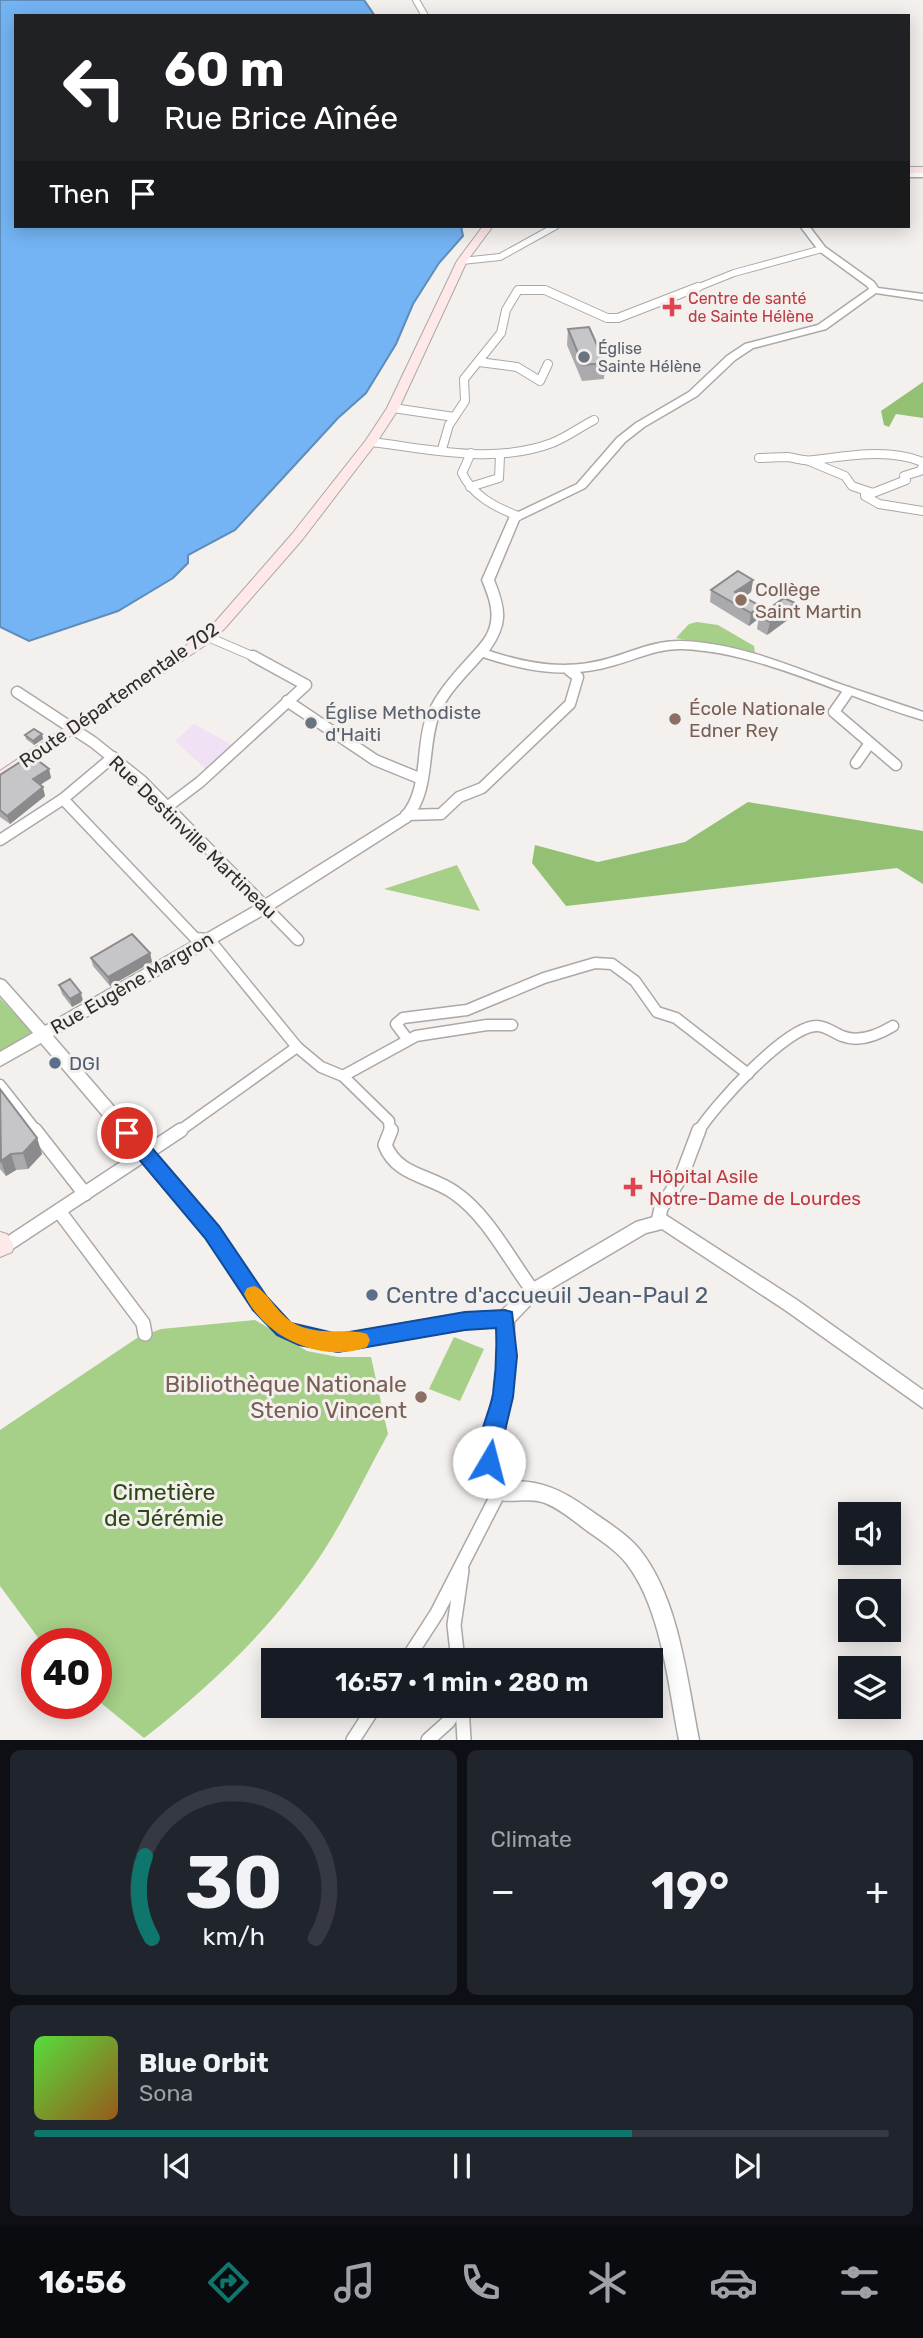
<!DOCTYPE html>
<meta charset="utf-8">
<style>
body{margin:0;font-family:Rubik,sans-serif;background:#20242c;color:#f1f3f6;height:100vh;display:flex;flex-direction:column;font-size:26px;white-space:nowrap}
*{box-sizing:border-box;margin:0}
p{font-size:23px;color:#9ea1a6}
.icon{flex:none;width:38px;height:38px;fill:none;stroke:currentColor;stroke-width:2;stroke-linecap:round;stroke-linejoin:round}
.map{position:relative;height:1740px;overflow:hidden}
.side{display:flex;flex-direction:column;gap:10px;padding:10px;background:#0d0f14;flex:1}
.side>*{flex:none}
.hud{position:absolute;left:14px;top:14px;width:896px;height:214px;border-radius:0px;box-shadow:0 4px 18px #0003;background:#202124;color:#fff;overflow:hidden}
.tools{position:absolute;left:838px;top:1502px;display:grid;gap:14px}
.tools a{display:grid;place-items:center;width:63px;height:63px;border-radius:0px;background:#171b24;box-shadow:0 4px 18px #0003;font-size:35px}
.speed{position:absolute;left:21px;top:1628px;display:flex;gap:14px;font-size:35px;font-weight:700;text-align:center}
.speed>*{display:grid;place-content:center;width:91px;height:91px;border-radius:50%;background:#171b24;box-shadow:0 4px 18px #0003;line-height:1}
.speed .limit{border:10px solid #d22;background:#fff;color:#111}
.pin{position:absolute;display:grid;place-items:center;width:60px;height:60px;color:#fff;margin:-30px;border:4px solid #fff;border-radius:50%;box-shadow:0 2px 7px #0007}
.me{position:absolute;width:77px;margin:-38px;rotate:8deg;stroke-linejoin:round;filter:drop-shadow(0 0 5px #0008)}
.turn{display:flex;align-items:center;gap:24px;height:147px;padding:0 35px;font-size:32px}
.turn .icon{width:91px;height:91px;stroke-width:2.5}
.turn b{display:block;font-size:49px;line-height:60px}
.then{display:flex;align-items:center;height:66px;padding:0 35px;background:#0003;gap:14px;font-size:26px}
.big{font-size:52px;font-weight:600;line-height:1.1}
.side .widget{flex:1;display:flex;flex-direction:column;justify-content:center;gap:10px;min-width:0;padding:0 24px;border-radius:10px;background:#20242c}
.side .dial{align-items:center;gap:0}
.dial svg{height:182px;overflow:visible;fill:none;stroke:#363941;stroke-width:7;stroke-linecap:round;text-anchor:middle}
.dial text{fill:#f1f3f6;stroke:none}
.song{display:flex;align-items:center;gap:21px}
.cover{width:84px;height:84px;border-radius:10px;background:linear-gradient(135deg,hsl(110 70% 55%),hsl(30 70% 35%))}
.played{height:7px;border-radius:4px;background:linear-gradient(90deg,#0f766e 70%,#363941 70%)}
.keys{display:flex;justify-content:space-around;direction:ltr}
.heat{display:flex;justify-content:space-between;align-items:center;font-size:38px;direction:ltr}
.side .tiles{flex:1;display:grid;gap:10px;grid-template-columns:1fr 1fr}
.widget:last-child{grid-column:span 2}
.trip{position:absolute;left:261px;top:1648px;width:402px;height:70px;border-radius:0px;background:#171b24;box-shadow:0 4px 18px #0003;font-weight:600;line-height:70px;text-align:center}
.menu{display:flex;height:112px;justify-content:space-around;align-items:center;background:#090b0e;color:#9ea1a6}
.menu .icon{width:49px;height:49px}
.menu .current{color:#0f766e}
.menu b{font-size:32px;color:#f1f3f6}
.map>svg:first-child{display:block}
</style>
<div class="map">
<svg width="923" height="1740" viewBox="0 0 923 1740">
<rect width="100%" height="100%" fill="#f3f0ee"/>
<!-- education -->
<polygon fill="#f0e1f4" points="194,724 232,745 206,769 175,741"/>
<!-- green -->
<g fill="#a6cf88">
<polygon points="697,622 718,625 754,646 755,653 676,638 689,624"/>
<polygon points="457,865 480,911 384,889"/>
<polygon points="0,998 33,1034 0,1054"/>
<path d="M255,1320L307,1351L338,1357H371L388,1434C366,1474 346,1517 321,1555C273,1627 211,1686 144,1738L96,1699V1643H42L0,1586V1430L137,1338L161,1329Z"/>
<polygon points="454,1337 484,1349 460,1401 429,1389"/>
</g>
<!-- forest -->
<g fill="#94c074">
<polygon points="923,382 923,418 896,414 889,427 884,425 881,411"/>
<polygon points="748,802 923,831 923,884 897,868 566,906 532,863 535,845 598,862 685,842"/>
</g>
<!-- water -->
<polygon fill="#74b4f4" stroke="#5f8cb8" stroke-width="2" points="0,0 364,0 375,16 16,16 16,226 461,226 463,236 439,263 413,304 396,344 366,393 338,418 235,530 188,555 188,563 173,578 118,611 29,641 0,627"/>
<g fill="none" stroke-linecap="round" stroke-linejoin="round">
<defs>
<g id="minor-far3">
<polyline points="416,0 425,16"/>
<polyline points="462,261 500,257 556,226"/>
<polyline points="694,289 734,273 822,249"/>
</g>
<g id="minor-far2">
<polyline points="479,362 517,367 540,381 548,364"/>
<polyline points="393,408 454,417"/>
<path d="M371,442C431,449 493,465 552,443C567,437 580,427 594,420"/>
<polyline points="442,449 449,425 465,401 464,379 501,333 506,310 518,290 545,290 607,318 618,318 698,287"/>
<path d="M471,453L462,473C473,496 495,507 518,516"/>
<path d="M759,458C768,458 778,457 787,457C796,458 805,462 814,460C849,456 888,448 923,462"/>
<polyline points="809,461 845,476 852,486 873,493 906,480 904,476 920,471 923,466"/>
<polyline points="470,487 499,478 500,456"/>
<polyline points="865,491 865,496 879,504 923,511"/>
<polyline points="208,637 257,658"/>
</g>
<g id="minor-far1">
<polyline points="17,692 93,742 142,781 298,940"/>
<polyline points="848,692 834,712 896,765"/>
<polyline points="287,701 375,760 419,778"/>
<polyline points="856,763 870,743"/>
<polyline points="63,799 195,938 209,939 297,1047 321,1067 343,1076 389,1121 390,1132"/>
<polyline points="167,807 200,782 306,685 253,656"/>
<polyline points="406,815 441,814 459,797 482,788 570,704 578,677 569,670"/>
<polyline points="0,840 63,799 113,757"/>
<polyline points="408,1040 396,1024 403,1018 467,1010 544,978 595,963 612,964 635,981 657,1012 676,1018 748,1074"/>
<polyline points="343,1076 416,1036 487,1025 512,1025"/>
<polyline points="0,1085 37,1132"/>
<polyline points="178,1132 297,1047"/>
<path d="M698,1132C713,1107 787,1025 817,1026C826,1026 834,1033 842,1036C859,1043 878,1035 893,1026"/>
</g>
<g id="minor">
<polyline points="35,1130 85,1194"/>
<path d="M391,1130L385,1145C397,1176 430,1175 455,1193C488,1216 509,1259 533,1291"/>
<polyline points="59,1211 143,1323 145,1334"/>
<polyline points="658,1222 661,1208 682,1175 699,1130"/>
<polyline points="5,1246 181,1130"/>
<polyline points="406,1661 437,1613 499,1492"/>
<polyline points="458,1661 454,1625 462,1570"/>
<polyline points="462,1706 464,1740"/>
<polyline points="353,1740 375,1706"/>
<polyline points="428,1740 448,1722 458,1706"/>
</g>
<g id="tertiary">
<rect x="908" y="171" width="15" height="6"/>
<path d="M800,226H809L825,247L874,282L878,288L923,294V300L876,293L826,329L753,348L735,360L697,396L644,427L625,442L585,488L519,520L494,580C506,610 508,624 489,651C529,664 568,671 610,658C634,651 656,640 682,641C736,643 787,664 837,683C865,693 894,702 923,712V720C846,698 762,652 682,649C658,648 637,659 615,665C569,679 528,672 483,657C467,676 447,693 438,718C427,751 435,793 410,821L263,915L53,1036L218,1227L266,1298L290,1323L301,1328L338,1335L465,1313L501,1311L527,1286L636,1222L664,1214L797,1300L923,1390V1408L785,1310L662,1229L646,1233L539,1296L514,1322L513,1386L500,1452L505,1482C538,1478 564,1491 590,1510C607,1522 627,1534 640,1550C679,1599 687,1680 699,1740H679C668,1685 662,1610 627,1564C616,1550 600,1540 586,1530C573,1520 560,1509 545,1503C528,1496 509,1505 492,1498C474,1455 488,1435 495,1392C498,1371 498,1349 497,1327L465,1329L338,1351L299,1344L278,1335L254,1308L206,1237L41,1043L0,1066V1052L33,1033L0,995V979L5,981L45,1026L253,907L401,814C424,789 415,745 427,715C437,690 458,669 475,650C480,644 485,639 488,632C496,614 489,597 482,580L510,516L577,484L617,438L636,423L689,392L727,356L745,344L818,325L869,289L867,286L819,251Z"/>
</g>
<g id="secondary">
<rect x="908" y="167" width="15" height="6"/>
<polygon points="483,226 493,226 467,261 399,408 377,442 302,540 226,627 213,640 0,783 0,771 203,634 216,621 292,534 366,440 387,408 457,261"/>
<polygon points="0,1232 7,1234 14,1246 12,1252 0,1257"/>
</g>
</defs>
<!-- minor-far3 casing -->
<use href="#minor-far3" stroke="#aca8a7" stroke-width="8"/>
<!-- minor-far2 casing -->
<use href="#minor-far2" stroke="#aca8a7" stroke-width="10"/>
<!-- minor-far1 casing -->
<use href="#minor-far1" stroke="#aca8a7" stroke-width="13"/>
<!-- minor casing -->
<use href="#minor" stroke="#aca8a7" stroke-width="16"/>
<!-- tertiary casing -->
<use href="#tertiary" stroke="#aca8a7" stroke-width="3"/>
<!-- secondary casing -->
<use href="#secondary" stroke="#aca8a7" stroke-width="2"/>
<!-- minor-far3 -->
<use href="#minor-far3" stroke="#fff" stroke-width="6"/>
<!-- minor-far2 -->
<use href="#minor-far2" stroke="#fff" stroke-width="8"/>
<!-- minor-far1 -->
<use href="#minor-far1" stroke="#fff" stroke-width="10"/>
<!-- minor -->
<use href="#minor" stroke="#fff" stroke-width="13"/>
<!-- tertiary -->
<use href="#tertiary" fill="#fff" fill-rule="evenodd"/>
<!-- secondary -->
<use href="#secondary" fill="#ffe8e8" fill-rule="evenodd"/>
</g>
<!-- wall -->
<g fill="#aaa9ac">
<polygon points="568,329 605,363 604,379 582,381 567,345"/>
<polygon points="753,580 751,592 744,597 760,606 758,619 749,626 710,602 711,590"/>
<polygon points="759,616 793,616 767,635 757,629"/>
<polygon points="42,734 43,739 34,745 26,739 25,735"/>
<polygon points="49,769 51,778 40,785 45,796 10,824 0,817 0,775"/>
<polygon points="150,953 152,962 110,986 93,966 91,958"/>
<polygon points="59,985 83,1001 72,1007 62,994"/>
<polygon points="0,1089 37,1138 42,1154 28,1169 16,1170 6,1176 0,1169"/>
</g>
<!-- shaded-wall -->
<g fill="#8b8a8c">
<polygon points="753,580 751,592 735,604 735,592"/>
<polygon points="795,603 793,616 767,635 770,622"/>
<polygon points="760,606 758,619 749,626 751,613"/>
<polygon points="42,734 43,739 34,745 33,741"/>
<polygon points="49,769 51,778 35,788 33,779"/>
<polygon points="43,787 45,796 10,824 7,816"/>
<polygon points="150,953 152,962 110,986 108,977"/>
<polygon points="81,993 83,1001 72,1007 70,999"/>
<polygon points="37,1138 42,1154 28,1169 23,1153"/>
<polygon points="11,1154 16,1170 6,1176 1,1161"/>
</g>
<!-- building -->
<g fill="#c6c5c8" stroke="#8b8a8c" stroke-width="2">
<polygon points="589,327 605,363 583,365 568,329"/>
<polygon points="738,571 753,580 735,592 760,606 751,613 711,590"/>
<polygon points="784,598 795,603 770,622 759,616"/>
<polygon points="34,729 42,734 33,741 25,735"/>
<polygon points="31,755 49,769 33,779 43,787 7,816 0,810 0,775"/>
<polygon points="132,934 150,953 108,977 91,958"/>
<polygon points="70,979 81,993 70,999 59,985"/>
<polygon points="0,1089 37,1138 23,1153 11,1154 1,1161"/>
</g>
<!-- route -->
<path fill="#1a73e8" stroke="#114b97" stroke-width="2" d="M127,1125L134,1127L219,1226L267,1297L291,1323L338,1334L465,1312L505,1310L512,1312L517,1356L513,1397L496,1469L489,1472L481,1469C471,1446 489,1417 493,1394C496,1372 497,1351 496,1328L465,1330L338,1352L299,1345L277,1335L253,1310L205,1238L121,1138L118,1133Z"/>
<!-- slow -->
<path fill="#f59e0b" d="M254,1286C270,1292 277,1318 302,1327C323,1335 351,1328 367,1334L370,1340L367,1347C321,1364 264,1337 244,1294L247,1288Z"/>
<!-- markers -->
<g fill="#e0444e" stroke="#f3f0ee" stroke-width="2.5">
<path d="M668.5 296.5h7v7h7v7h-7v7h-7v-7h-7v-7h7z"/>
<path d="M629.5 1176.5h7v7h7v7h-7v7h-7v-7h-7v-7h7z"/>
</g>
<g fill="#6b7280" stroke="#f3f0ee" stroke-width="2.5">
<circle cx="584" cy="357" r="7"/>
<circle cx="311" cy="723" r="7"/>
</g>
<g fill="#8d6e63" stroke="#f3f0ee" stroke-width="2.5">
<circle cx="741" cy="600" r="7"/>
<circle cx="675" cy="719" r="7"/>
<circle cx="421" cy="1397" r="7"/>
</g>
<g fill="#5c6f8a" stroke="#f3f0ee" stroke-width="2.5">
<circle cx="55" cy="1063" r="7"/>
<circle cx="372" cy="1295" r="7"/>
</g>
<g text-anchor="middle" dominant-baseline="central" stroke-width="6" stroke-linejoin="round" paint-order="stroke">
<!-- far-health labels -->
<g font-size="16" fill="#be3a42" stroke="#f3f0ee" text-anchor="start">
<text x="688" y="298">Centre de santé<tspan x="688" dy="18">de Sainte Hélène</tspan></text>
</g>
<!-- far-worship labels -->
<g font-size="16" fill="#5b616d" stroke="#f3f0ee" text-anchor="start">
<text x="598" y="348">Église<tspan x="598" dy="18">Sainte Hélène</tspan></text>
</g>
<!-- education labels -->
<g font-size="19" fill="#785e54" stroke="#f3f0ee" text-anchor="start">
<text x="755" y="589">Collège<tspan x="755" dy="22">Saint Martin</tspan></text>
<text x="689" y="708">École Nationale<tspan x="689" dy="22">Edner Rey</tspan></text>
</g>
<!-- street labels -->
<g font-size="19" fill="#2f2e2d" stroke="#f3f0ee">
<text transform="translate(119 695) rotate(-35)">Route Départementale 702</text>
<text transform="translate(193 837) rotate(44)">Rue Destinville Martineau</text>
<text transform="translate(132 983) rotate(-30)">Rue Eugène Margron</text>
</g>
<!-- worship labels -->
<g font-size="19" fill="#5b616d" stroke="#f3f0ee" text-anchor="start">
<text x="325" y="712">Église Methodiste<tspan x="325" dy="22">d'Haiti</tspan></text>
</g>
<!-- service labels -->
<g font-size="19" fill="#4e5e75" stroke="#f3f0ee" text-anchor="start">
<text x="69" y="1063">DGI</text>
</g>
<!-- health labels -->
<g font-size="19" fill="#be3a42" stroke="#f3f0ee" text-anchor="start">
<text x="649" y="1176">Hôpital Asile<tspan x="649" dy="22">Notre-Dame de Lourdes</tspan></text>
</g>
<!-- near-service labels -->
<g font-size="23" fill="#4e5e75" stroke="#f3f0ee" text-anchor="start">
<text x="386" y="1295">Centre d'accueuil Jean-Paul 2</text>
</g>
<!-- near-education labels -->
<g font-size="23" fill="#785e54" stroke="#f3f0ee" text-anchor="end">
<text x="407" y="1384">Bibliothèque Nationale<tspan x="407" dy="26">Stenio Vincent</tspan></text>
</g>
<!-- near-park labels -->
<g font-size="23" fill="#2c4813" stroke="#f3f0ee">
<text x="164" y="1492">Cimetière<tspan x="164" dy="26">de Jérémie</tspan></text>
</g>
</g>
</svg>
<div class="tools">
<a><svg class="icon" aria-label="sound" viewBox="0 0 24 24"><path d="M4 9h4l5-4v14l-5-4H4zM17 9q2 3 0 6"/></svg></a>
<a><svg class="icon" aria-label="search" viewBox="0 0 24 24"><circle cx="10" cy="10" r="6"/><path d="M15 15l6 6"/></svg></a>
<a><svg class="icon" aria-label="layers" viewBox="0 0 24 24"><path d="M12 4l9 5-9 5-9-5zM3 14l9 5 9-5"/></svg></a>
</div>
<div class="speed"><div class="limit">40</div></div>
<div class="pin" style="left:127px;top:1133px;background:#d93025"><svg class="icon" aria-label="arrive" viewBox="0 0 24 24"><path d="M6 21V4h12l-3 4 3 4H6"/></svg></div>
<svg class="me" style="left:489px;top:1462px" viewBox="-20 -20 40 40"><circle r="19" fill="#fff"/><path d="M0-13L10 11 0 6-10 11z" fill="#1a73e8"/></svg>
<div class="trip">16:57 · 1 min · 280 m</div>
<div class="hud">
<div class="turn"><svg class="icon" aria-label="left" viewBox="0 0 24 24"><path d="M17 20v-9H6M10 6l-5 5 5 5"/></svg><div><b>60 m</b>Rue Brice Aînée</div></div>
<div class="then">Then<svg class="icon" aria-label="arrive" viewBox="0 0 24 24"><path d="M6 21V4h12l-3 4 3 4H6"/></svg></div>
</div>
</div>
<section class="side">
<div class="tiles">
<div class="widget dial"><svg viewBox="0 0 100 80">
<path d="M14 69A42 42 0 1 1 86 69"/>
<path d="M14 69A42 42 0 0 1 11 33" stroke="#0f766e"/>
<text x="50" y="56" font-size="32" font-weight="700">30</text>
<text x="50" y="72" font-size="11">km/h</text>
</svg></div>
<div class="widget"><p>Climate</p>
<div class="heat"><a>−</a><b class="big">19°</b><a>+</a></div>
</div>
<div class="widget">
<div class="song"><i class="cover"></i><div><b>Blue Orbit</b><p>Sona</p></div></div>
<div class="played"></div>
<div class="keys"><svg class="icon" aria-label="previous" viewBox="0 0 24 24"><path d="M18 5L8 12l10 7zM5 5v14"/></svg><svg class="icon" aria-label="pause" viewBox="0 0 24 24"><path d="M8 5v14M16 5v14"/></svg><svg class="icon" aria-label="next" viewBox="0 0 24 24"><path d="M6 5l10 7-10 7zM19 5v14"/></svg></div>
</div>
</div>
</section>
<nav class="menu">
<b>16:56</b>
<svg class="icon current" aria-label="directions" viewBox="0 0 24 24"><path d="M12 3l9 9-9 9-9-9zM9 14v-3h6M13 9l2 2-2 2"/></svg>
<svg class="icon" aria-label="music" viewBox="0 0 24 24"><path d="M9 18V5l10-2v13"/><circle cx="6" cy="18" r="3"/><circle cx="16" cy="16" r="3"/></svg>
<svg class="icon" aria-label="phone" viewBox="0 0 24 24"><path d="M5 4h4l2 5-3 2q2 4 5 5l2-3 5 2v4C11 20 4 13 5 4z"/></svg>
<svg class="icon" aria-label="climate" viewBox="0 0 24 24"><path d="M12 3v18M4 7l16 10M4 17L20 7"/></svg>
<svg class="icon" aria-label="car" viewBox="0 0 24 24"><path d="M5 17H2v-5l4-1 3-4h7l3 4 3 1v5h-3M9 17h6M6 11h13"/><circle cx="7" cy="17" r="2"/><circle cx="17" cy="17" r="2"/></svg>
<svg class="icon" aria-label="filters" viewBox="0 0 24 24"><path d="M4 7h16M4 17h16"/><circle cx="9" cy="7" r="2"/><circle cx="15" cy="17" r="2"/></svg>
</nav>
